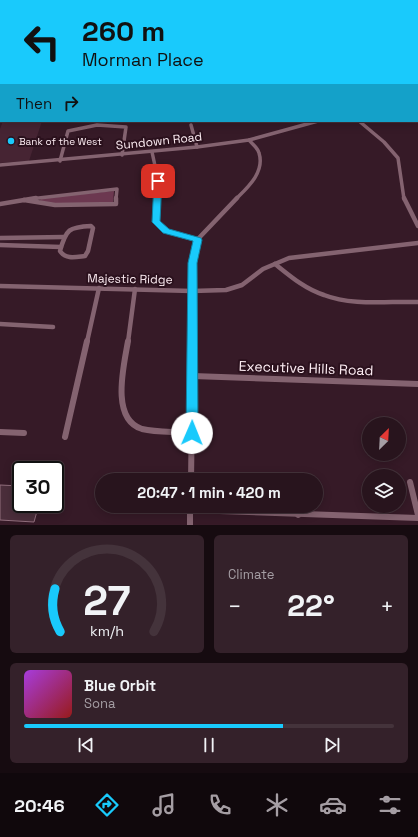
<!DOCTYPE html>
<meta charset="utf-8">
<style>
body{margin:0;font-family:"Space Grotesk",sans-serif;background:#34212a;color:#f1f3f6;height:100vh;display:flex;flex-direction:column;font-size:15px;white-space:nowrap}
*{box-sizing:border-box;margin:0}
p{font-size:13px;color:#a59ea4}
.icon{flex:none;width:22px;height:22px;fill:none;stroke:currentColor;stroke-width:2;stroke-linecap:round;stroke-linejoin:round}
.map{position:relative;height:525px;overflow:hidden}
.drawer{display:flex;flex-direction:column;gap:10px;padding:10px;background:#160b10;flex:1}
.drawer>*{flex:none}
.top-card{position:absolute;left:0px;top:0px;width:418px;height:122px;box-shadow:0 2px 10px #0003,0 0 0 1px #44333b;background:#19cafc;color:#111;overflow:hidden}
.needle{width:26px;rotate:24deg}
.fabs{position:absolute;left:362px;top:417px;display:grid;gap:8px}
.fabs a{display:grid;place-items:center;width:44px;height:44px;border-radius:50%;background:#28141d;box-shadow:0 2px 10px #0003,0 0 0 1px #44333b;font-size:20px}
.speed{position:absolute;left:12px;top:461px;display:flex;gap:8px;font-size:20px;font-weight:700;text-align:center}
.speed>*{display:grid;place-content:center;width:52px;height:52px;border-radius:50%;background:#28141d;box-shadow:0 2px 10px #0003,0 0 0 1px #44333b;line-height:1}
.speed .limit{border:2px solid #111;border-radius:6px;background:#fff;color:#111}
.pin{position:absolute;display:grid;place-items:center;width:34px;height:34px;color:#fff;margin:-17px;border-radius:8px;box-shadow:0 2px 6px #0006}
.me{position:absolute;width:44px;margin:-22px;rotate:1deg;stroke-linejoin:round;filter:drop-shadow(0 0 3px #0008)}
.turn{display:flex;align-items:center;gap:14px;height:84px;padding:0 16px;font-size:18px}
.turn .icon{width:52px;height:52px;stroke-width:2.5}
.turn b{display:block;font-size:28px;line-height:34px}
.then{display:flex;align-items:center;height:38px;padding:0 16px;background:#0003;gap:8px;font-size:15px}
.big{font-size:30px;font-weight:700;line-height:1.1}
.drawer .widget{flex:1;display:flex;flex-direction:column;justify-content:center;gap:6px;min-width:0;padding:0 14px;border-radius:6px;background:#34212a}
.drawer .dial{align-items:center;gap:0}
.dial svg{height:104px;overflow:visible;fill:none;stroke:#44333b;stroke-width:7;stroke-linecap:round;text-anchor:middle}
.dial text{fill:#f1f3f6;stroke:none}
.song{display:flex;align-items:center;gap:12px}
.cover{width:48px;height:48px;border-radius:6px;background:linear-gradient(135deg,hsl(280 70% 55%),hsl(0 70% 35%))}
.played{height:4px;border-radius:2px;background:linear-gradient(90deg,#19cafc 70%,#44333b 70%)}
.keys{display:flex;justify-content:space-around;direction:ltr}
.heat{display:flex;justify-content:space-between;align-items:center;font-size:22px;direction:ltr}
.drawer .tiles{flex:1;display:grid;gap:10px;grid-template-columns:1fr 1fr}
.widget:last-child{grid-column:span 2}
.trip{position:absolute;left:95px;top:473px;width:228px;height:40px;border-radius:20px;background:#28141d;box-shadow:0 2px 10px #0003,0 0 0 1px #44333b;font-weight:700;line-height:40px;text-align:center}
.tabs{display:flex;height:64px;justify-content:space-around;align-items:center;background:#10080c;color:#a59ea4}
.tabs .icon{width:28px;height:28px}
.tabs .on{color:#19cafc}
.tabs b{font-size:18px;color:#f1f3f6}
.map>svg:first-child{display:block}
</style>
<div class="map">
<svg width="418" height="525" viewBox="0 0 418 525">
<rect width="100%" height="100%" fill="#361a27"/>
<!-- built -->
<polygon fill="#462433" points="3,121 42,121 29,161 0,163 0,129"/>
<!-- green -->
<polygon fill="#6c3850" points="114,191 113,203 51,203 40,201 41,198"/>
<!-- building -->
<polygon fill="#4b2e3b" stroke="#916f7d" points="0,485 21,486 21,504 39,504 34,522 0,520"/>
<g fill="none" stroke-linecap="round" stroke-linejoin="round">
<!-- street-far2 -->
<g stroke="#846370" stroke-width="3.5">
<polyline points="359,121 384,142 398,158 404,199"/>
<polyline points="191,125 197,147"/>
<polyline points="152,152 159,184 158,199"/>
<polyline points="60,161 68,131 97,125 126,127 122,155"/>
<polyline points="0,165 197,147 249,140 318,121"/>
<polyline points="30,199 117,189 116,199"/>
<path d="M236,199C248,187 265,172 259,153C258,148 252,144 249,140"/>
</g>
<!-- street-far1 -->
<g stroke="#846370" stroke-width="4.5">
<polyline points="158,198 156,222 166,231 197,240"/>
<polyline points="404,198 418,226"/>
<polyline points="24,200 55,205 116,204 116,198"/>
<polyline points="24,200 36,198"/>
<polyline points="0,204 24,200"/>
<path d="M91,226L93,228L88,251L85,256C76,257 66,260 60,251C66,229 69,227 91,226Z"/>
<polyline points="0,238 64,237"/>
<polyline points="0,245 61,247"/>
<path d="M275,264C290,276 305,289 324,295C352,306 388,301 418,302"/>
<polyline points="0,286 192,291 226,290 242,285 263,269 289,258 418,243"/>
<polyline points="0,324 53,327"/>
<polyline points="87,342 99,288"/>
<polyline points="128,342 135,289"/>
<polyline points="193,342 192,263 197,240 237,198"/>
</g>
<!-- street -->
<g stroke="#846370" stroke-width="6">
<path d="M128,341C124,365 110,419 142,429C158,433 176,431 192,433"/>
<polyline points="193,376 418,384"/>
<polyline points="0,432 24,433"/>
<polyline points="65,437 87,341"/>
<polyline points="297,478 297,480"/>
<polyline points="191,480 193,341"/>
<polyline points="410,482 418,515"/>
<polyline points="190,506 190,525"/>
<polyline points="297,506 298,515"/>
<polyline points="190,510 418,518"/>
</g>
<!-- secondary -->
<g fill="#ba869c" fill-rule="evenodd">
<polygon points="6,0 10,0 11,1 7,1"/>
<polygon points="13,0 17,0 18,1 14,1"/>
<rect x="343" y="0" width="4" height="1"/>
<rect x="0" y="10" width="1" height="2"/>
<polygon points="0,97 1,97 1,101 0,102"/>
<polygon points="1,116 1,121 3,121 0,123 0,117"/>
</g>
</g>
<!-- route -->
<polygon fill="#19cafc" stroke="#1083a4" points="158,179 162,181 160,221 169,229 201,238 202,240 197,263 198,433 196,436 192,438 188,436 186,433 188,263 193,241 163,233 152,222 154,181"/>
<!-- markers -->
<circle fill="#19cafc" stroke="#2b111d" stroke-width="1.5" cx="11" cy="141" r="4"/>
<g text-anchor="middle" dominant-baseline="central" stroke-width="4" stroke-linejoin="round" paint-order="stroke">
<!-- far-poi labels -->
<g font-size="10" fill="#feeef4" stroke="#2b111d" text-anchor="start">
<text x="19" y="141">Bank of the West</text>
</g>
<!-- street labels -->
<g font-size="12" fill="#feeef4" stroke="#2b111d">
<text transform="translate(159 141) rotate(-6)">Sundown Road</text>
<text transform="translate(130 279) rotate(1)">Majestic Ridge</text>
</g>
<!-- near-street labels -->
<g font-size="14" fill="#feeef4" stroke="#2b111d">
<text transform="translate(306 368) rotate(2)">Executive Hills Road</text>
</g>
</g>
</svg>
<div class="fabs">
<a><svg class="needle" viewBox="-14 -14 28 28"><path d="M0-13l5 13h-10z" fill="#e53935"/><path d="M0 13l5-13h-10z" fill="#a59ea4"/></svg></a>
<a><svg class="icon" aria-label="layers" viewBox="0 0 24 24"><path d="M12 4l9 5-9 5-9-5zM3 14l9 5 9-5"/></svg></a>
</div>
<div class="speed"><div class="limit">30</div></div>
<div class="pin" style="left:158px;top:181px;background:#d93025"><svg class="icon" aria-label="arrive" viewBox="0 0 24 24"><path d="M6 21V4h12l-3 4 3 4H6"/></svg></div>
<svg class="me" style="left:192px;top:433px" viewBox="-20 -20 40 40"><circle r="19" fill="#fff"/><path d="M0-13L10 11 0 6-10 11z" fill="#19cafc"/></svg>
<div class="trip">20:47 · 1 min · 420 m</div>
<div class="top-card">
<div class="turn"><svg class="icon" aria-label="left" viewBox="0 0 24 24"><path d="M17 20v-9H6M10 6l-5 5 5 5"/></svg><div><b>260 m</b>Morman Place</div></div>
<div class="then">Then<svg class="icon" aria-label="right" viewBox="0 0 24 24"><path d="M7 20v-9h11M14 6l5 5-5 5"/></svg></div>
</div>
</div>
<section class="drawer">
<div class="tiles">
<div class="widget dial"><svg viewBox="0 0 100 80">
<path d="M14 69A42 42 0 1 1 86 69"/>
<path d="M14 69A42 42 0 0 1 10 36" stroke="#19cafc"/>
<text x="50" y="56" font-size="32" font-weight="700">27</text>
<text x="50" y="72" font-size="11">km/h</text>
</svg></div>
<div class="widget"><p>Climate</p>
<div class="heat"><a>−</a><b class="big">22°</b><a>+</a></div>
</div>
<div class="widget">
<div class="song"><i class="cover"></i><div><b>Blue Orbit</b><p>Sona</p></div></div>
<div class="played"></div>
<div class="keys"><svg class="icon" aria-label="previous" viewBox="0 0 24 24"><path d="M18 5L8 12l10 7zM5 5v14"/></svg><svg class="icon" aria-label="pause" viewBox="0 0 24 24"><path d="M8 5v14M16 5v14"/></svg><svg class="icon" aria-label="next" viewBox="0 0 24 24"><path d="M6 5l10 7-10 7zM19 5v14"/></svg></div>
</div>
</div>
</section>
<nav class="tabs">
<b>20:46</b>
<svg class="icon on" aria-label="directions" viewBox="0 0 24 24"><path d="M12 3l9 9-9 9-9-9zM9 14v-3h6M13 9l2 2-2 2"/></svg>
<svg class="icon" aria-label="music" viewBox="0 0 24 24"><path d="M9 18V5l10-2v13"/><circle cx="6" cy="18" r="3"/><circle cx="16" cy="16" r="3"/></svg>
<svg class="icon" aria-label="phone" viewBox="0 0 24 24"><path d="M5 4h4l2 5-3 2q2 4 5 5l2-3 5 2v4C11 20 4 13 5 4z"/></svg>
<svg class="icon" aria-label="climate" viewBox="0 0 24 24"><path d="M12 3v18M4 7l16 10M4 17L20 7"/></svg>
<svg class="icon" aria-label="car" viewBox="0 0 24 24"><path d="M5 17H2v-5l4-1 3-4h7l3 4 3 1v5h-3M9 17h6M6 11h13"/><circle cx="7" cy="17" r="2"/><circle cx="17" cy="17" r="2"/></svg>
<svg class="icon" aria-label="filters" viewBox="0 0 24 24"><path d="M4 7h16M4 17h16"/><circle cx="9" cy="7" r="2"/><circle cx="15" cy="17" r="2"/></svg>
</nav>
